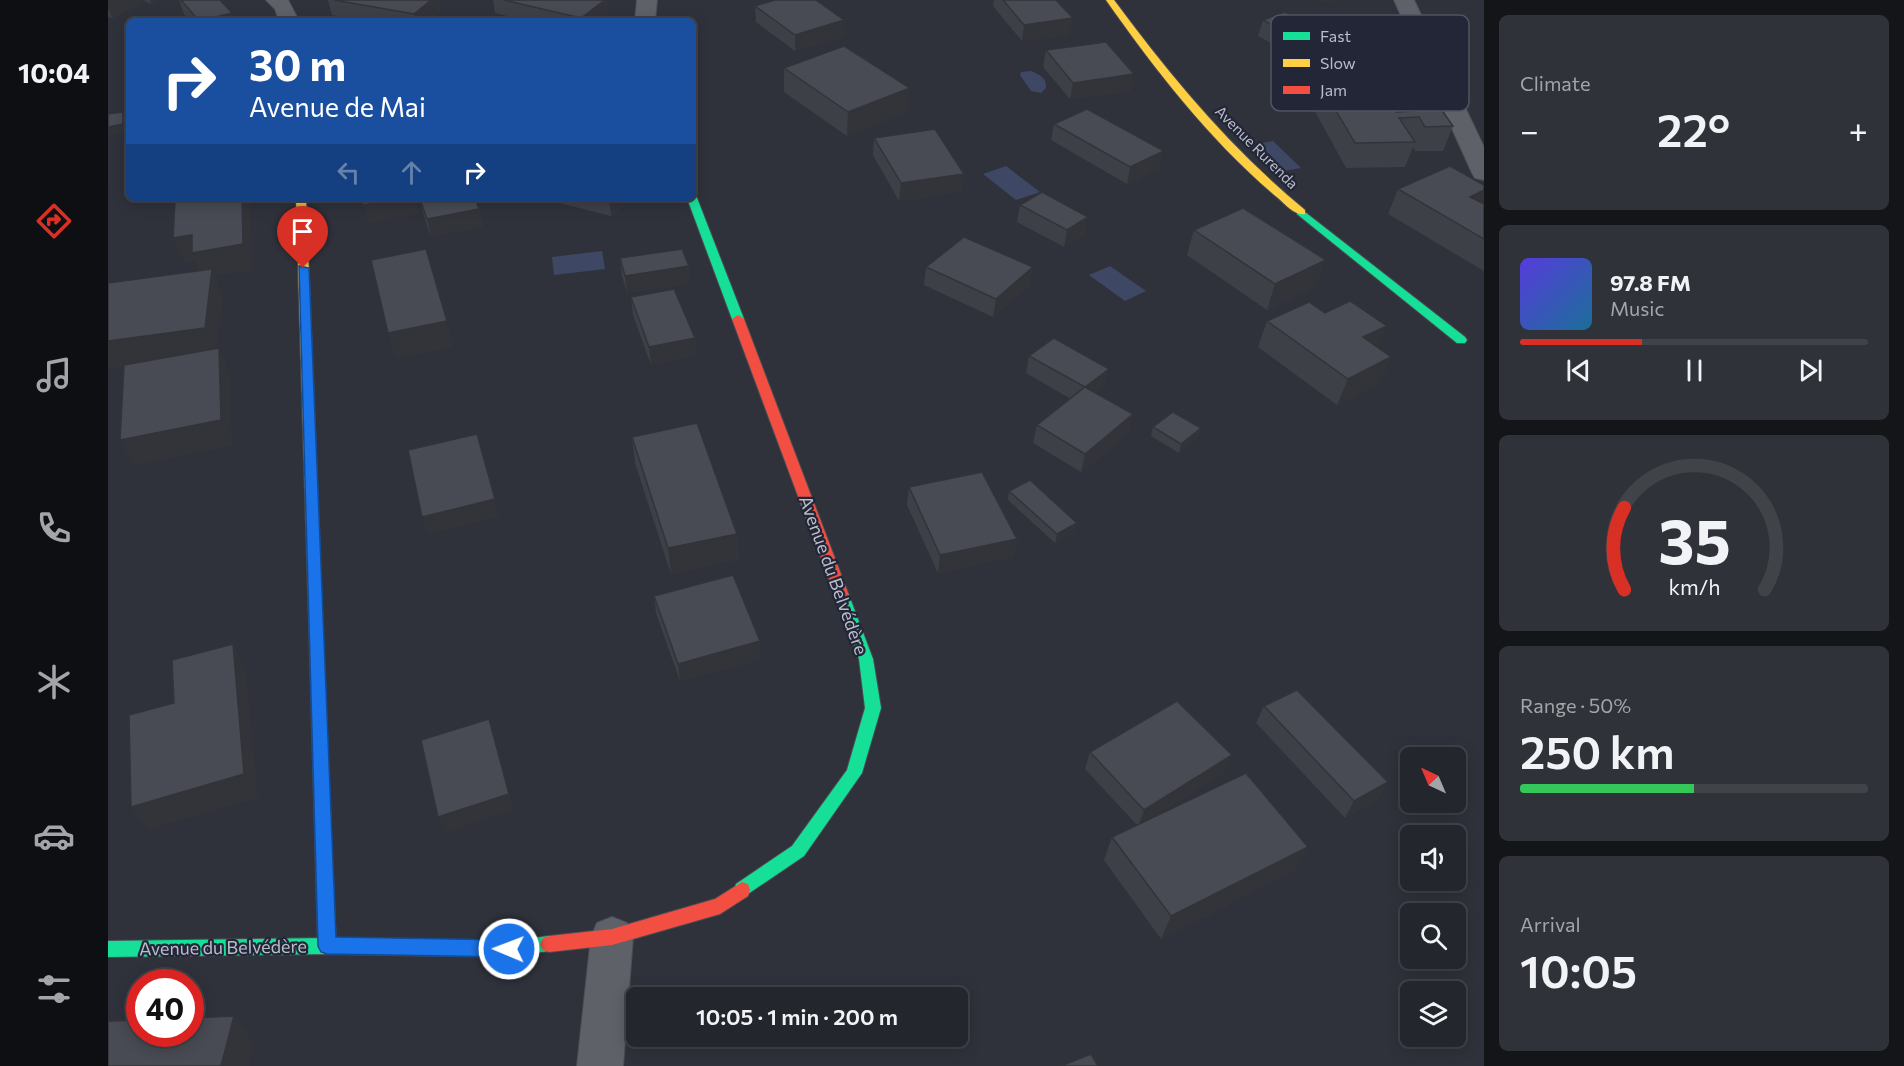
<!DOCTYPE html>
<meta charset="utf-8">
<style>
body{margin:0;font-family:Commissioner,sans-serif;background:#2f3238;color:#f1f3f6;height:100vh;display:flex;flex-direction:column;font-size:22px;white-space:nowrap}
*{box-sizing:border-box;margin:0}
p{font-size:20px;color:#a3a5a9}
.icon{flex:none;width:33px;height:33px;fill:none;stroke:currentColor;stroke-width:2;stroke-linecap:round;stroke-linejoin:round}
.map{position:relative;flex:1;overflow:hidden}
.details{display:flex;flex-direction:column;gap:15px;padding:15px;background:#131518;width:420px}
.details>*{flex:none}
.hud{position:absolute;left:18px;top:18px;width:570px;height:183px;border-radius:9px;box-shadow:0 3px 15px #0003,0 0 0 2px #404348;background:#1a4fa0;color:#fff;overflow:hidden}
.needle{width:39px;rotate:316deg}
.fabs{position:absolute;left:1292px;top:747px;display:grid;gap:12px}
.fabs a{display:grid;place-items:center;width:66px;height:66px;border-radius:9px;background:#23262c;box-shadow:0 3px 15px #0003,0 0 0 2px #404348;font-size:30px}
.speed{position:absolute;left:18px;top:969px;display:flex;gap:12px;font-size:30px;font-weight:700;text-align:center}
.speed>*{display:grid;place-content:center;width:78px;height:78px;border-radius:50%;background:#23262c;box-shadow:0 3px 15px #0003,0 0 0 2px #404348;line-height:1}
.speed .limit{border:9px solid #d22;background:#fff;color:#111}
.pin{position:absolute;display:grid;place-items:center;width:51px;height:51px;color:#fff;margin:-62px -26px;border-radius:50% 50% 50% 0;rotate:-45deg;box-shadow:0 0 6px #0007}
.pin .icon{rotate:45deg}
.me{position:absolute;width:66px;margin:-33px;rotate:271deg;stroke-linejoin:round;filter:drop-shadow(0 0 4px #0008)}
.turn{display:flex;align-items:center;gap:21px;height:126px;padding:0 24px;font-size:27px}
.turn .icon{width:78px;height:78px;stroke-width:2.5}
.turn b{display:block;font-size:42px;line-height:51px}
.lanes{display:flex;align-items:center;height:57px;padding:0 24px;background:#0003;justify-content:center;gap:30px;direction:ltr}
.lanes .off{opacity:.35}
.big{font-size:45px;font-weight:600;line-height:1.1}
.details .card{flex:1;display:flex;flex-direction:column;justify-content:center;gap:9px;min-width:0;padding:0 21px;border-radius:9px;background:#2f3238}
.details .dial{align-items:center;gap:0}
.dial svg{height:156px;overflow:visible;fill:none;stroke:#404348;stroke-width:7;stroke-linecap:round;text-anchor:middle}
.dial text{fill:#f1f3f6;stroke:none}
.song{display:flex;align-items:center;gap:18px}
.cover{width:72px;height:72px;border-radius:9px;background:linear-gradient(135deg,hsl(250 70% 55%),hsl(200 70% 35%))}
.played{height:6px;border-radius:3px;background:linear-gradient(90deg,#d93025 35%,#404348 35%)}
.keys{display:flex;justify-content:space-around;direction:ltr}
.heat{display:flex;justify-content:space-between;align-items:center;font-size:33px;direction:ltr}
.charge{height:9px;border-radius:4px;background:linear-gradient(90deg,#34c759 50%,#404348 0)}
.trip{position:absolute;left:518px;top:987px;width:342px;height:60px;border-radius:9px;background:#23262c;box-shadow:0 3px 15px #0003,0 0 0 2px #404348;font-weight:600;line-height:60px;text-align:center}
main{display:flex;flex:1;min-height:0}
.menu{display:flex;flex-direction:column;width:108px;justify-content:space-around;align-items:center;background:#0e0f12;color:#a3a5a9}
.menu .icon{width:42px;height:42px}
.menu .selected{color:#d93025}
.menu b{font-size:27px;color:#f1f3f6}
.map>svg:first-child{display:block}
</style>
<main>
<nav class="menu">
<b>10:04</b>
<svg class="icon selected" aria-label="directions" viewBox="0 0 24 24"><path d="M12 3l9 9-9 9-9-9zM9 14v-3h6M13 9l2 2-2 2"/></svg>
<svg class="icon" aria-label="music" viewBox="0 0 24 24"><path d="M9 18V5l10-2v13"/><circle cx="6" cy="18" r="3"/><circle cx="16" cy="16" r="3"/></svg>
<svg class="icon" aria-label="phone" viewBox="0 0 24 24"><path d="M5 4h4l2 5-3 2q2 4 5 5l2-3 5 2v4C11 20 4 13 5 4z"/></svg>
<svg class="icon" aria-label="climate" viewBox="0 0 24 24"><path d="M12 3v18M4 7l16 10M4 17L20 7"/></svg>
<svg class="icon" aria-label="car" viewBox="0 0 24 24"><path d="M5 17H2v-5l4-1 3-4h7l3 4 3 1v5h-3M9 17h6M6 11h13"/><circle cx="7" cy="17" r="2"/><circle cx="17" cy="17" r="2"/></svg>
<svg class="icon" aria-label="filters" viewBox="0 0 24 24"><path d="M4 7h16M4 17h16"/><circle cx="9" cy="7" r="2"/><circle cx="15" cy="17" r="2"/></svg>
</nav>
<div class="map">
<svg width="1376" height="1066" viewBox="0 0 1376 1066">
<rect width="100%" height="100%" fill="#2f323b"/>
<!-- water -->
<g fill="#3e4865">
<path d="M923,71C932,75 939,78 938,88L933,93L923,91L912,75L913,72Z"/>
<polygon points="1165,141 1193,168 1169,172 1141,145"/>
<polygon points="898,166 932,192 908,200 875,174"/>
<polygon points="494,251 497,269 446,275 444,257"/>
<polygon points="1002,266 1038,291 1017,301 981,275"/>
</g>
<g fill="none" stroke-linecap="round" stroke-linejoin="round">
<defs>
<g id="street">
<polygon points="158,0 180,0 191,21 171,21 167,9"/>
<polygon points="529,0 549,0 547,21 527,21"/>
<polygon points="1286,0 1306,0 1376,147 1376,180 1367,178 1364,173"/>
<polygon points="504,917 519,923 525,937 515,1066 469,1066 483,937 489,923"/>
</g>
<g id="fast">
<polygon points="585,195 589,198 636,319 634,321 626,321 624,319 579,198 585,198"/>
<polygon points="1193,209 1357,337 1359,340 1357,343 1349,343 1189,214 1189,210"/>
<polygon points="735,593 740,594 742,598 765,659 773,708 754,773 696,856 634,898 628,896 626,890 628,884 684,846 739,770 757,708 751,659 728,598 730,594"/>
<polygon points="441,936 447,938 450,944 447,950 401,957 219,954 0,957 0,941 219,938 401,941"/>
</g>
<g id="slow">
<path d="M998,0H1006C1063,77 1123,149 1197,210V214C1187,216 1178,205 1170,198C1103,142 1048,71 998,0Z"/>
<polygon points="188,198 198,198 216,658 214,662 209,664 204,662 202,658"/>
</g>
<g id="jam">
<polygon points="630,315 636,319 742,598 740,602 730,602 728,598 624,319"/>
<polygon points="209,652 214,654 216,658 228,946 225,952 219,954 213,952 210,946 202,658 204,654"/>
<polygon points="634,882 640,884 642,890 640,896 612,914 504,945 441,952 435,950 432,944 435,938 441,936 504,929 607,899"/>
</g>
</defs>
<!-- street casing -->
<use href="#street" stroke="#4b4d54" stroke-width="2"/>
<!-- fast casing -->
<use href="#fast" stroke="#4b4d54" stroke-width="2"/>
<!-- slow casing -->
<use href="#slow" stroke="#4b4d54" stroke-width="2"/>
<!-- jam casing -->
<use href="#jam" stroke="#4b4d54" stroke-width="2"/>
<!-- street -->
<use href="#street" fill="#5f6169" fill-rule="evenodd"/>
<!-- fast -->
<use href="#fast" fill="#16e098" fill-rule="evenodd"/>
<!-- slow -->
<use href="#slow" fill="#ffcf43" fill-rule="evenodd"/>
<!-- jam -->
<use href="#jam" fill="#f24e42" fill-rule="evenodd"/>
</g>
<!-- wall -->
<g fill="#3e4047">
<polygon points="0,0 51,0 43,4 37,1 4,18 0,17"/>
<polygon points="71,0 112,0 124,13 127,21 83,21 76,14"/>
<polygon points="220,0 330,0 332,11 320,21 259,21 224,15"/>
<polygon points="385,0 498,0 499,15 492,21 420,21 387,13"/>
<polygon points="886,0 948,0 962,35 914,41 885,6"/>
<polygon points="647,6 736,20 736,36 687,51 648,22"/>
<polygon points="1155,20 1225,37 1220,53 1197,61 1150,36"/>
<polygon points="1231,38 1286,52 1283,61 1267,67 1228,47"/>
<polygon points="938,50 1023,91 962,99 935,67"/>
<polygon points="676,68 800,112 739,136 676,92"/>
<polygon points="1211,82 1288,112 1297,111 1300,102 1345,126 1335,151 1307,151 1305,147 1297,167 1238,168 1204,106"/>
<polygon points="946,124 1052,168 1019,184 943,140"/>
<polygon points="766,138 856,174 854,191 791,201 765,155"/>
<polygon points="1290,189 1376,204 1376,271 1280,214"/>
<polygon points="431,198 521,198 503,216"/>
<polygon points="312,199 371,209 375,226 323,237 316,216"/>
<polygon points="912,205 977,234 956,247 909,222"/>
<polygon points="1086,230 1209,285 1159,310 1079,255"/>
<polygon points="512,258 582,283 519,293 514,276"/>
<polygon points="818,267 922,285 885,317 816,285"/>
<polygon points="523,297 587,338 588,355 543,365 525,315"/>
<polygon points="1159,321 1270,348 1283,357 1272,382 1229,405 1150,347"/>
<polygon points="921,356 997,386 988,393 1025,414 1021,432 973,472 925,443 929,425 963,399 918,373"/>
<polygon points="1045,427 1093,428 1090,437 1071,453 1043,436"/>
<polygon points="524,437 629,534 631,559 563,574 527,463"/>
<polygon points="801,487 909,539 905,557 830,573 799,505"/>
<polygon points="901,491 967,532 947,543 900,500"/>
<polygon points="546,596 653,659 572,681 548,613"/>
<polygon points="1156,706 1280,782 1270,799 1237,818 1148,723"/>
<polygon points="982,752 1117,772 1042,819 1200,847 1186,871 1053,939 996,860 1004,837 1029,825 977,769"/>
</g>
<!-- shaded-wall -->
<g fill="#32343a">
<polygon points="0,0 37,0 37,1 4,18 0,8"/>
<polygon points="42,0 51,0 43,4"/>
<polygon points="323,0 330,0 332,11 320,21 308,21 306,14"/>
<polygon points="498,0 499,15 492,21 473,21 473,18"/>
<polygon points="1211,0 1242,0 1210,3"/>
<polygon points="124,13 127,21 94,21"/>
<polygon points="965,18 962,35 914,41 916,25"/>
<polygon points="736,20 736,36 687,51 687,35"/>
<polygon points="1225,37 1220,53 1197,61 1202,45"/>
<polygon points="1286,52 1283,61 1267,67 1270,58"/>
<polygon points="1026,74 1023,91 962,99 965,83"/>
<polygon points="802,88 800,112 739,136 740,112"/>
<polygon points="15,112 19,121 18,133 0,136 0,127"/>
<polygon points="1056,151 1052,168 1019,184 1022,167"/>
<polygon points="21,154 21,168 16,155"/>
<polygon points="856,174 854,191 791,201 793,183"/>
<polygon points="1376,190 1376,200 1370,213 1362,197"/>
<polygon points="134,198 142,198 145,270 107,276 115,295 108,354 0,369 0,341 94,278 87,261 76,263 65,238"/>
<polygon points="299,198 308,198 312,214 260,223 255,205"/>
<polygon points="502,198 521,198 503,216 501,199"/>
<polygon points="371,209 375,226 323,237 319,219"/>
<polygon points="980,217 977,234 956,247 959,230"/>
<polygon points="1218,260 1209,285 1159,310 1167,284"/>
<polygon points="581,266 582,283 519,293 517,276"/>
<polygon points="925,267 922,285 885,317 888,299"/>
<polygon points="339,321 345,347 287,359 280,333"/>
<polygon points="1279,326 1269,352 1255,337"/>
<polygon points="587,338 588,355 543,365 541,347"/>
<polygon points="111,348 122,373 124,446 26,466 12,440"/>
<polygon points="1283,357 1272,382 1229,405 1240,379"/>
<polygon points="1001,369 997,386 974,405 977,387"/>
<polygon points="1025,414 1021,432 973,472 977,454"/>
<polygon points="1093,428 1090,437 1071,453 1073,444"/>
<polygon points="387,499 391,517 320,535 314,517"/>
<polygon points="969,523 967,532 947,543 949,534"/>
<polygon points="629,534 631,559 563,574 560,548"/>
<polygon points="909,539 905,557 830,573 832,555"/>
<polygon points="652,641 653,659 572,681 570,664"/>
<polygon points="125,644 138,669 150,798 40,830 23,807"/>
<polygon points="381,719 406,810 337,833 330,817"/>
<polygon points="1124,755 1117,772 1030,827 1036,810"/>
<polygon points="1280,782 1270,799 1237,818 1246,801"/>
<polygon points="1200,847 1186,871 1053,939 1063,916"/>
<polygon points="126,1016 146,1043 141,1066 113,1066"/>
</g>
<!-- building -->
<g fill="#484b53" stroke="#32343a" stroke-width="1.5">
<polygon points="73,0 112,0 124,13 91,21"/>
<polygon points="226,0 323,0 306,14"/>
<polygon points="396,0 497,0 473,18"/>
<polygon points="667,0 708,0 736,20 687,35 647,6"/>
<polygon points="895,0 948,0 965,18 916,25"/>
<polygon points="1177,12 1225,37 1202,45 1155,20"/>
<polygon points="998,42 1026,74 965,83 938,50"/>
<polygon points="736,46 802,88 740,112 676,68"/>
<polygon points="1268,81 1288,112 1306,111 1300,102 1328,102 1345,126 1317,127 1311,117 1291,118 1307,142 1247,143 1211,82"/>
<polygon points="979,109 1056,151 1022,167 946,124"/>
<polygon points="15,112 15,124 0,127 0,114"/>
<polygon points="19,126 21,126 21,154 16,155"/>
<polygon points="827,129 856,174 793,183 766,138"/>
<polygon points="1342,166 1376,185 1376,190 1362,197 1376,204 1376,239 1290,189"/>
<polygon points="934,192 980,217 959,230 912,205"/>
<polygon points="86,198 134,198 135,244 84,253 84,235 65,238 67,201"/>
<polygon points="254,198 299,198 255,205"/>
<polygon points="315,198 367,198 371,209 319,219 312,199"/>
<polygon points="1135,208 1218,260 1167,284 1086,230"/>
<polygon points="856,237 925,267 888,299 818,267"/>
<polygon points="318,249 339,321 280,333 263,260"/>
<polygon points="574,249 581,266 517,276 512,258"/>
<polygon points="104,269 97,328 0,341 0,283"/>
<polygon points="566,289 587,338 541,347 523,297"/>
<polygon points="1242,301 1279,326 1255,337 1283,357 1240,379 1159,321 1201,302 1217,313"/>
<polygon points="946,338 1001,369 977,387 921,356"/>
<polygon points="111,348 113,420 12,440 16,365"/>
<polygon points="977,387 1025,414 977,454 929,425"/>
<polygon points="1065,412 1093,428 1073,444 1045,427"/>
<polygon points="589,423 629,534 560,548 524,437"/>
<polygon points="369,434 387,499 314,517 300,450"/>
<polygon points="874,472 909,539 832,555 801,487"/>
<polygon points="922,480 969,523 949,534 901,491"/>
<polygon points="625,575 652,641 570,664 546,596"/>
<polygon points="125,644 136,774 23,807 21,715 66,703 64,660"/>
<polygon points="1189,690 1280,782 1246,801 1156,706"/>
<polygon points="1069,701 1124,755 1036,810 982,752"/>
<polygon points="381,719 401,794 330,817 313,740"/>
<polygon points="1138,773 1200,847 1063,916 1004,837"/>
<polygon points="126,1016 113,1066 0,1066 0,1021 32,1020 32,1034 82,1034 82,1018"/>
<polygon points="983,1054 990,1066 953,1066"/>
</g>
<!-- route -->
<polygon fill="#1a73e8" stroke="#114b97" stroke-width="1.5" points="191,266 201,268 228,937 401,940 408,943 410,949 408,955 401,957 219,954 213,952 210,946"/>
<g text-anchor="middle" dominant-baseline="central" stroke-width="4.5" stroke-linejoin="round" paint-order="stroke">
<!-- far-street labels -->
<g font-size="15" fill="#babecb" stroke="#222636">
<text transform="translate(1149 147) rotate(45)">Avenue Rurenda</text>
</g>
<!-- street labels -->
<g font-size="18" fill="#babecb" stroke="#222636">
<text transform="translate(726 575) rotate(70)">Avenue du Belvédère</text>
<text transform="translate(115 947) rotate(-1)">Avenue du Belvédère</text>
</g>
</g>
<!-- legend -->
<rect x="1163" y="15" width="198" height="96" rx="9" fill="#222636" stroke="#505463" stroke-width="1.5"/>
<rect x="1175" y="32" width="27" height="8" fill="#16e098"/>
<rect x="1175" y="59" width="27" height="8" fill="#ffcf43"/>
<rect x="1175" y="86" width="27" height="8" fill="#f24e42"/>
<g font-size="16" fill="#babecb">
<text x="1212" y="42">Fast</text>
<text x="1212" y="69">Slow</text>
<text x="1212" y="96">Jam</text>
</g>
</svg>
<div class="fabs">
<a><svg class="needle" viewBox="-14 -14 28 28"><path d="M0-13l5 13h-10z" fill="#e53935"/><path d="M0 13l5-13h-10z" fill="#a3a5a9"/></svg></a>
<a><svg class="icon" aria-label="sound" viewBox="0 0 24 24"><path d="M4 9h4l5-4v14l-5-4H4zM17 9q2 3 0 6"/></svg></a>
<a><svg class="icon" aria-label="search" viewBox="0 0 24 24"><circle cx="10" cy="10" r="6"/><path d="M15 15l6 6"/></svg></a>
<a><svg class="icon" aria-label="layers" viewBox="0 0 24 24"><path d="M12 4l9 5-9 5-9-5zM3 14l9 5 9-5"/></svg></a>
</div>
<div class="speed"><div class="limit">40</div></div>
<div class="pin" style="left:195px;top:268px;background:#d93025"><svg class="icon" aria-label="arrive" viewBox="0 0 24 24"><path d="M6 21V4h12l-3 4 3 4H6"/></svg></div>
<svg class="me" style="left:401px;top:949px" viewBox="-20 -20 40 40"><circle r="17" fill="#1a73e8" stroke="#fff" stroke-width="3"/><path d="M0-11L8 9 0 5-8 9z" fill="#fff"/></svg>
<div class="trip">10:05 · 1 min · 200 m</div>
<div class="hud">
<div class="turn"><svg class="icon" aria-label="right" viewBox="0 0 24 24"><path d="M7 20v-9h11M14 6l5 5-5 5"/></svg><div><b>30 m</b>Avenue de Mai</div></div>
<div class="lanes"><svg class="icon off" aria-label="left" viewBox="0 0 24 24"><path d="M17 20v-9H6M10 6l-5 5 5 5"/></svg><svg class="icon off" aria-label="ahead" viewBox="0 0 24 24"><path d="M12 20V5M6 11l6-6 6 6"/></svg><svg class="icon" aria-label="right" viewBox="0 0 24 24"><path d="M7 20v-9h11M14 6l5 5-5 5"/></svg></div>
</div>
</div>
<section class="details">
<div class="card"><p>Climate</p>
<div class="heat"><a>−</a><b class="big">22°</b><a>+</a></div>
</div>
<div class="card">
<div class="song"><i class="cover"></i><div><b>97.8 FM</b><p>Music</p></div></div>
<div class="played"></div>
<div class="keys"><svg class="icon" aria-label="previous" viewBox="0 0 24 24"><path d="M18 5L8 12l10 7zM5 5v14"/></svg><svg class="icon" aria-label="pause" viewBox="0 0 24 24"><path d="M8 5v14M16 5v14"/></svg><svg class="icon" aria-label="next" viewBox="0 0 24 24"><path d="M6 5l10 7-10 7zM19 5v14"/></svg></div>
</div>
<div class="card dial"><svg viewBox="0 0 100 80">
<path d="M14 69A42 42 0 1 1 86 69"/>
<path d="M14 69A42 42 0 0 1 14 27" stroke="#d93025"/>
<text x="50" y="56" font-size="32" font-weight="700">35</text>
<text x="50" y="72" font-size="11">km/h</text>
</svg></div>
<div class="card"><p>Range · 50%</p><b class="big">250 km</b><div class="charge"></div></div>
<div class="card"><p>Arrival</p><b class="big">10:05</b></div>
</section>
</main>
